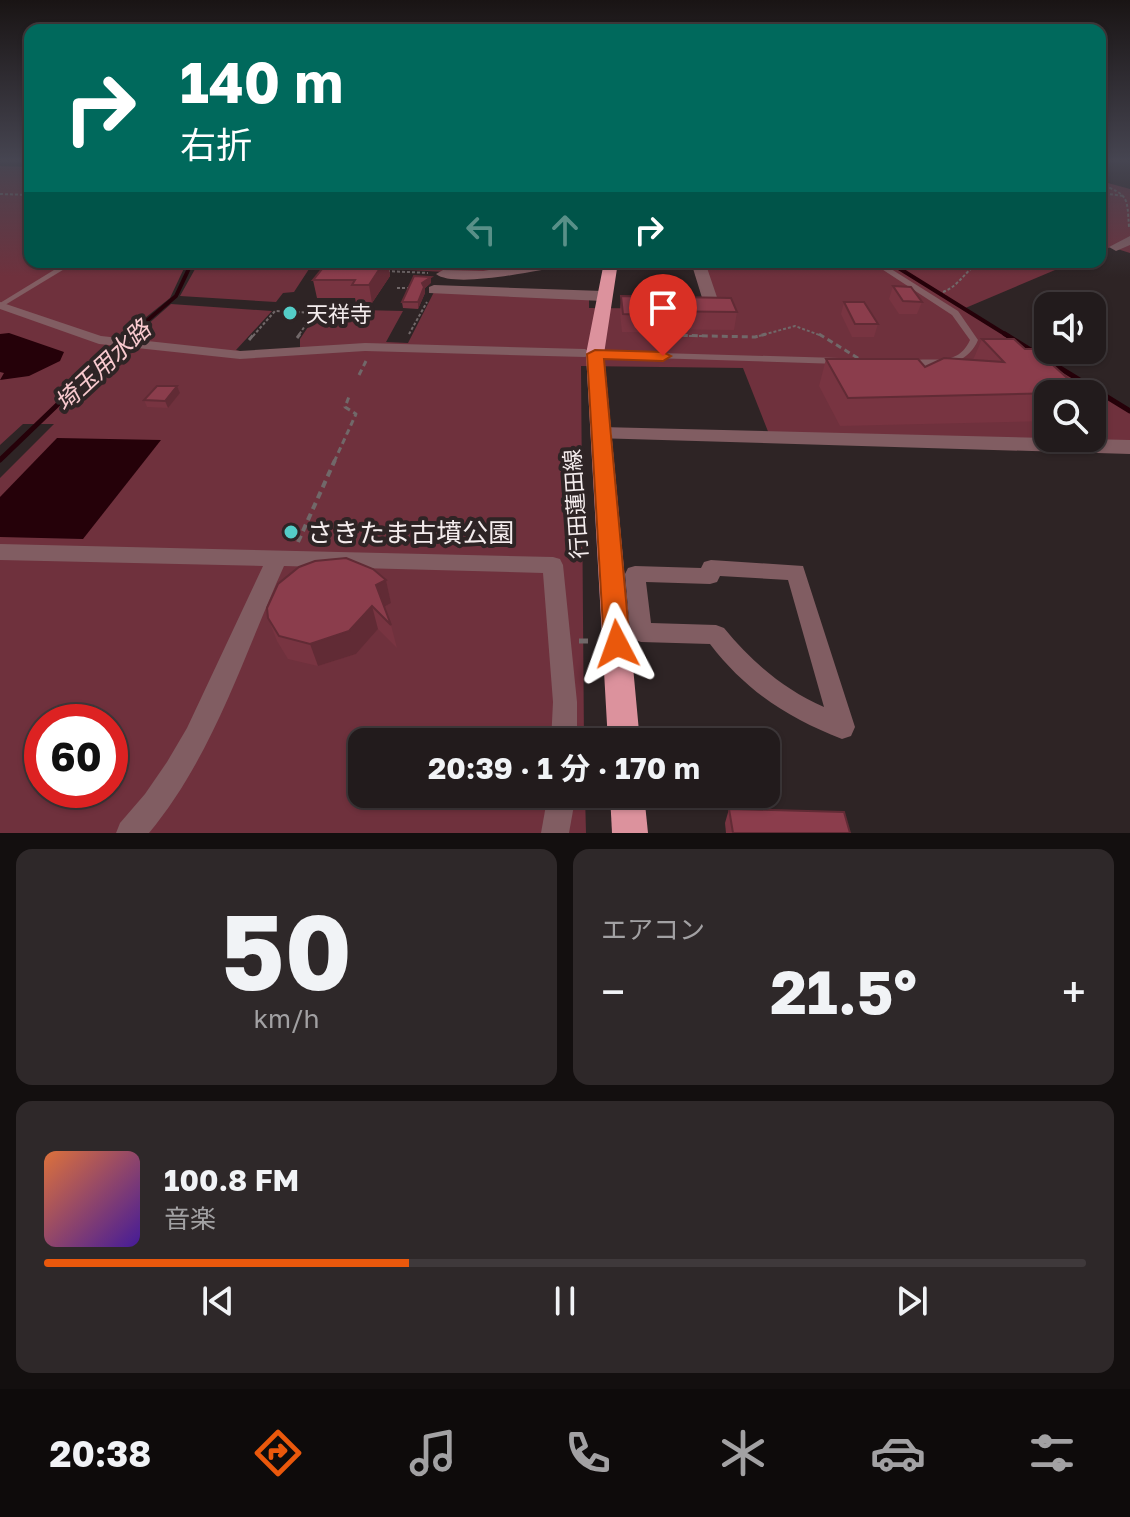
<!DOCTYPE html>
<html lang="ja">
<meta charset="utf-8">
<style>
body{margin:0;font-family:"Golos Text","Noto Sans JP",sans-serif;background:#2e2829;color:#f1f3f6;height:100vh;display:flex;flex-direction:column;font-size:30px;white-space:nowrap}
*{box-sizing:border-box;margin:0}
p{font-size:26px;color:#a2a1a3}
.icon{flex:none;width:44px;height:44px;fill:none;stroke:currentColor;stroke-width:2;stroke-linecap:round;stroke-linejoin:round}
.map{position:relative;height:833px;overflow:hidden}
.drawer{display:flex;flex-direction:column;gap:16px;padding:16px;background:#130f0f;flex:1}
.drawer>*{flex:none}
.banner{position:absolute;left:24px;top:24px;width:1082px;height:244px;border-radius:16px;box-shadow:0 2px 6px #0004,0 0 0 2px #3f393b;background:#00695c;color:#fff;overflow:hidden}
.buttons{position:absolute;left:1034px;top:292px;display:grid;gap:16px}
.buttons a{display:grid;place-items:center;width:72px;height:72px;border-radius:16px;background:#221b1c;box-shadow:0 2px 6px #0004,0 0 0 2px #3f393b;font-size:40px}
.speed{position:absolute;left:24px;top:704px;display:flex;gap:16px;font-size:40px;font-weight:700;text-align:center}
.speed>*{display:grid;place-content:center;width:104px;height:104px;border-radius:50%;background:#221b1c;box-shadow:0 2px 6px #0004,0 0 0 2px #3f393b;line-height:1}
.speed .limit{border:12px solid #d22;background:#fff;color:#111}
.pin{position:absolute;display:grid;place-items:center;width:68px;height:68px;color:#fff;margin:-82px -34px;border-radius:50% 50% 50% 0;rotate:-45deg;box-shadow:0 0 8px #0007}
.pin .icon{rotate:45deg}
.me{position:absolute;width:88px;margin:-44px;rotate:356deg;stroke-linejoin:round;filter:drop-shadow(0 0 6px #0008)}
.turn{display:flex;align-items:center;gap:28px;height:168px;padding:0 24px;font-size:36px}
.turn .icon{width:104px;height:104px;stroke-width:2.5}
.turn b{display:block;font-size:56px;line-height:68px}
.lanes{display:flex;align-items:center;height:76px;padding:0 24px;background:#0003;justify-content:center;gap:40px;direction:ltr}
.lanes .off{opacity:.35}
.big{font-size:60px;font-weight:700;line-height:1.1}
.drawer .widget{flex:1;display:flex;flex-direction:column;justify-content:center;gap:12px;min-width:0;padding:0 28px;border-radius:16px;background:#2e2829}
.drawer .dial{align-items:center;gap:0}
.dial b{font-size:104px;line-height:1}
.song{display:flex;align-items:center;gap:24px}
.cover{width:96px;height:96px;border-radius:12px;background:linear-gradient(135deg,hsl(20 70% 55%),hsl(260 70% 35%))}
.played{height:8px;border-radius:4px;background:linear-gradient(90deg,#ea580c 35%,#3f393b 35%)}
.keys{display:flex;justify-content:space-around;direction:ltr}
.heat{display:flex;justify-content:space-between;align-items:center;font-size:44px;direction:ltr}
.drawer .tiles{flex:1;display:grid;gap:16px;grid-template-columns:1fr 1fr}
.widget:last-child{grid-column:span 2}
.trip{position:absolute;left:348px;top:728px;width:432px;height:80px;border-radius:16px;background:#221b1c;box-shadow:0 2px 6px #0004,0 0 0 2px #3f393b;font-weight:700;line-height:80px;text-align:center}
.menu{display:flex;height:128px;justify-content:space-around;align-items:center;background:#0e0b0b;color:#a2a1a3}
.menu .icon{width:56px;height:56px}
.menu .selected{color:#ea580c}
.menu b{font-size:36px;color:#f1f3f6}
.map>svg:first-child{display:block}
</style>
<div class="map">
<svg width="1130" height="833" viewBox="0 0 1130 833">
<rect width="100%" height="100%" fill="#2e2425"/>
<!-- green -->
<g fill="#6f313d" fill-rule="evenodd">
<polygon points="1100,160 1105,160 1100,169 1108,183 1130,189 1130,253 1111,247 1100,251"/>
<path d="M0,166L30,167V262H187L170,298L120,338L131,339L171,304L272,311L236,350L244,352L300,348V339L320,309L403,311L386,342L408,343L434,292L589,299V308L717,309L701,262H1074L963,309L1130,413V442L769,434L743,368L581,366L584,742H362V794H585L586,833H0V478L54,424H23L0,445ZM1048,394H1092V438H1048ZM42,722H110V790H42Z"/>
<polygon points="199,262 309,269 294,292 283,293 276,302 180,296"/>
<polygon points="265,262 525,262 521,267 480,274"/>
</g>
<!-- water -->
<g fill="#250109">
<polygon points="9,333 64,352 60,361 29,376 0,380 4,373 0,372 0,334"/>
<polygon points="57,438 161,440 83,539 0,537 0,497"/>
</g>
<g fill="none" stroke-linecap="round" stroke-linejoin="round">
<!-- stream-far1 -->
<g stroke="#250109" stroke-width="4">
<polyline points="889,262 1008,336"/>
<polyline points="129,336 176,296 192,262"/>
</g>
<!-- stream -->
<g stroke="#250109" stroke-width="5">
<polyline points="1005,334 1034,352"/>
<polyline points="1042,357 1130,411"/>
<polyline points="0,460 131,334"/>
</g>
<!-- path-far3 -->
<g stroke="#716869" stroke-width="2" stroke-dasharray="3 2" stroke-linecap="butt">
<path d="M1100,184C1129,195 1127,197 1129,227"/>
<polyline points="1100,193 1124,196"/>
<polyline points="0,194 30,195"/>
<polyline points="249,262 324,268"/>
<polyline points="387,271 428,273"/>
<polyline points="397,288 410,288"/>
<path d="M943,292C961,285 965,269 982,262"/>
<polyline points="409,334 427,302"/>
<polyline points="253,336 275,311 314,313 298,336"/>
<polyline points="664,336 706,336"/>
<polyline points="759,336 795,326 822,336"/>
</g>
<!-- path-far2 -->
<g stroke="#716869" stroke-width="3" stroke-dasharray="6 4" stroke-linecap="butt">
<polyline points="819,334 861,360"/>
<polyline points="297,338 300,334"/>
<polyline points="249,340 254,334"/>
<polyline points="655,344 666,335 755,337 766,334"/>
<polyline points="359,375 366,361"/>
<polyline points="334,462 356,414 345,407 350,394"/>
</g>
<!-- path-far1 -->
<polyline stroke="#716869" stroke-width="4" stroke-dasharray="7 5" stroke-linecap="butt" points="298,542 335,460"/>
<!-- path -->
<polyline stroke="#716869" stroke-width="5" stroke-dasharray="9 6" stroke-linecap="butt" points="579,641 592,641"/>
<!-- service -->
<g fill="#815d62" fill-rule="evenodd">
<polygon points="67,262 76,262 0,308 0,303"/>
<path d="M871,262H880L958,311L978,340C967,367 934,369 908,365L907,363C927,353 956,371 970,340L952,315Z"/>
<polygon points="591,351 839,358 843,361 839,364 588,356 587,354"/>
</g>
<!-- pedestrian -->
<g fill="#815d62" fill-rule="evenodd">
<polygon points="0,302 101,336 240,351 365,343 585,349 592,353 585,357 365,351 240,359 99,344 0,309"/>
<path d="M0,544L553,557L560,559L563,565L577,702V742H551L553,702L543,573L284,566C243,657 213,756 149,833H116L120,823L145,794L167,762L187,728L263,566L0,560Z"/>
<path d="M711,560L803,566L855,727L851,736L842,739C788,718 746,691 710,644L641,642L633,639L630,632L625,574L628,568L635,566L701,568L704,562ZM720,576L788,580L824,707C783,689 752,662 724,628L716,625L651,623L646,582L710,584L717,582Z"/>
<polygon points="548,794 576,794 569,833 541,833"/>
</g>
<!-- minor -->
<g fill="#815d62" fill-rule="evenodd">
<polygon points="1130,236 1130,245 1116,251 1109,247"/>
<path d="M537,262H571L564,266C538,270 455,289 436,274L443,270L483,271Z"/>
<polygon points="691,262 705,262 720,306 718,309 695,311 687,306 689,303 703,301"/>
<polygon points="434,285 603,291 611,296 603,301 429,293 429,287"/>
<polygon points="601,427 1130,440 1130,454 594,438 591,433 594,428"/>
</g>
<!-- primary -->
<g fill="#dc929d" fill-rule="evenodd">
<polygon points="604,262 618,262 604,354 640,742 608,742 586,354"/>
<polygon points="610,794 644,794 648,833 612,833"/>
</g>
</g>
<!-- wall -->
<g fill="#783441">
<polygon points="342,262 388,262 390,276 372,303 356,303 355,298 317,298 313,280 341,264"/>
<polygon points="431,283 425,288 425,293 418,309 403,308 402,302"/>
<polygon points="893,286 922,302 917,314 899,314 889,299"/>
<polygon points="621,296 737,312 734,330 642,329 642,332 622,332 620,313"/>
<polygon points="844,302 878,324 874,337 852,337 841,314"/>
<polygon points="982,339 1025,349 1085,394 1048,394 1048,423 1046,421 840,426 819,386 826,359 925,367 973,360"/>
<polygon points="177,386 180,393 168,408 147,407 144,400"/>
<polygon points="386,580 391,603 384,607 391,625 397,648 378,629 356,654 318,666 288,659 277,641 268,618"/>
<polygon points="729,809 850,833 726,833 725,823"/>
</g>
<!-- shaded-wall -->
<g fill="#612b35">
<polygon points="384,262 388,262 390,276 372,303 369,285"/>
<polygon points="431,277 431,283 425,288 425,293 418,309 418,302 422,283"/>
<polygon points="177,386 180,393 168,408 165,401"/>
<polygon points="386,580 391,603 382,608 376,585"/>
<polygon points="372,606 378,629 356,654 318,666 310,644"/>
</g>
<!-- building -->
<g fill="#8b3d4c" stroke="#612b35" stroke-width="2">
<polygon points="342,262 384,262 369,285 352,285 355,280 313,280 326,264 341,264"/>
<polygon points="414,276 431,277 422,283 424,287 418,302 402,302"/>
<polygon points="893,286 911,287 922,302 903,301"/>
<polygon points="621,296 731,298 737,312 643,311 643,315 623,314"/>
<polygon points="844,302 864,302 878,324 855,324"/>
<polygon points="982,339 1014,339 1025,349 1035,349 1085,394 1060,393 848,398 826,359 918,359 925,367 944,358 1004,362"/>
<polygon points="157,386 177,386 165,401 144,400"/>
<polygon points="346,558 373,569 386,580 376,585 391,625 372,606 349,631 310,644 279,636 268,618 267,608 278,584 299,567 315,561"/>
<polygon points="729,809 844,812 850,833 733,833"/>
</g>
<!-- sky -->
<linearGradient id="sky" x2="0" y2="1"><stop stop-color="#191414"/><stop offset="0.58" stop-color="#464551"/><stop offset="1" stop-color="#464551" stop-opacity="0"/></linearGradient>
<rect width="1130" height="277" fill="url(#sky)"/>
<!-- route -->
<polygon fill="#ea580c" stroke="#983908" stroke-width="2" points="595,350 663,352 671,356 663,361 604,359 630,644 626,652 617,655 608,652 604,644 587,354"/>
<!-- markers -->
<g fill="#54cdc7" stroke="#2e2425" stroke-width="3">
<circle cx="290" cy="313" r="8"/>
<circle cx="291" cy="532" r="8"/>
</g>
<g text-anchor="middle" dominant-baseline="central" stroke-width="8" stroke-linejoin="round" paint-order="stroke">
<!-- poi labels -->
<g font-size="22" fill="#f4eced" stroke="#2e2425" text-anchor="start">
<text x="306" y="313">天祥寺</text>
</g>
<!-- street labels -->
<g font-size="22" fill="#f4eced" stroke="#2e2425">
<text transform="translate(575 504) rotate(-94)">行田蓮田線</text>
</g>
<!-- water labels -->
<g font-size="24" font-style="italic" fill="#f9cacf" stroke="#2e2425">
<text transform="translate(102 365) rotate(-43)">埼玉用水路</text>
</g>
<!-- near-poi labels -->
<g font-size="26" fill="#f4eced" stroke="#2e2425" text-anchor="start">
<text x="307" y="532">さきたま古墳公園</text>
</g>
</g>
</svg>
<div class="buttons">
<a><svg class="icon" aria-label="sound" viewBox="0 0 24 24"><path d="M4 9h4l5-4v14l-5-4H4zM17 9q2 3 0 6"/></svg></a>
<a><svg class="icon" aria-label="search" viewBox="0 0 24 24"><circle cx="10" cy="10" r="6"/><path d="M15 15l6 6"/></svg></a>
</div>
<div class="speed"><div class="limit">60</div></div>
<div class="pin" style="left:663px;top:356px;background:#d93025"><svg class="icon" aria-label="arrive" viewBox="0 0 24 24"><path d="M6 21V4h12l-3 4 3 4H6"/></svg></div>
<svg class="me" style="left:617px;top:644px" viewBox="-20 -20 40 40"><path d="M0-17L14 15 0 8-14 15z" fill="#ea580c" stroke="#fff" stroke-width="4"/></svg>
<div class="trip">20:39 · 1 分 · 170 m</div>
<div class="banner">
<div class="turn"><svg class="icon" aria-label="right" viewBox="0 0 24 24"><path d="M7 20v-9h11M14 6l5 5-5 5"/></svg><div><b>140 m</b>右折</div></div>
<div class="lanes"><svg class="icon off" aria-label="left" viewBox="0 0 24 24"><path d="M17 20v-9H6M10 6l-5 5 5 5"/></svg><svg class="icon off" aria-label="ahead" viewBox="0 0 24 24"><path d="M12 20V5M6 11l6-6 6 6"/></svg><svg class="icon" aria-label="right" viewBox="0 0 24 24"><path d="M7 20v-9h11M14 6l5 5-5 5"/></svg></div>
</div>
</div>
<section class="drawer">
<div class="tiles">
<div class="widget dial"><b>50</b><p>km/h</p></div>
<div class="widget"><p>エアコン</p>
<div class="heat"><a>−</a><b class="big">21.5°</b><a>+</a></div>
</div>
<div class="widget">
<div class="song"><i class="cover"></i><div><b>100.8 FM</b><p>音楽</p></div></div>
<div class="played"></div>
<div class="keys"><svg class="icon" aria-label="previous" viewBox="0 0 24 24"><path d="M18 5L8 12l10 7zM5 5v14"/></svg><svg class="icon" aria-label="pause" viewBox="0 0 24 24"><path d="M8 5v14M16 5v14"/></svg><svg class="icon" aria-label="next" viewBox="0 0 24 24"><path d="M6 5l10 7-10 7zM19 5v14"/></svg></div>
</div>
</div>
</section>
<nav class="menu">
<b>20:38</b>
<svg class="icon selected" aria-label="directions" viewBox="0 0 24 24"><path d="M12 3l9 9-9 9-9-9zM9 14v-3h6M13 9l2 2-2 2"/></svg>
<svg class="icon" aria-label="music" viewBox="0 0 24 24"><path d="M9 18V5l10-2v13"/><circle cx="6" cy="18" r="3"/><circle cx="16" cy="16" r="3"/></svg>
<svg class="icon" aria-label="phone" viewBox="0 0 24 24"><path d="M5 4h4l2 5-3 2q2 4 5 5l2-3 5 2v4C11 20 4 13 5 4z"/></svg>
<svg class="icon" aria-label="climate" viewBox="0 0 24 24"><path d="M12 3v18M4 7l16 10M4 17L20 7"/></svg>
<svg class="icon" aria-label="car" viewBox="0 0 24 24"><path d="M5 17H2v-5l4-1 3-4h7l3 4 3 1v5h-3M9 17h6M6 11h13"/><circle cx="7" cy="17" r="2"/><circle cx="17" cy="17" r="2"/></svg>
<svg class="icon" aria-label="filters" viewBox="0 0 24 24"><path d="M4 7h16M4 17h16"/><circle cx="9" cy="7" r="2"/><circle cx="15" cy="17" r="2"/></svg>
</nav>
